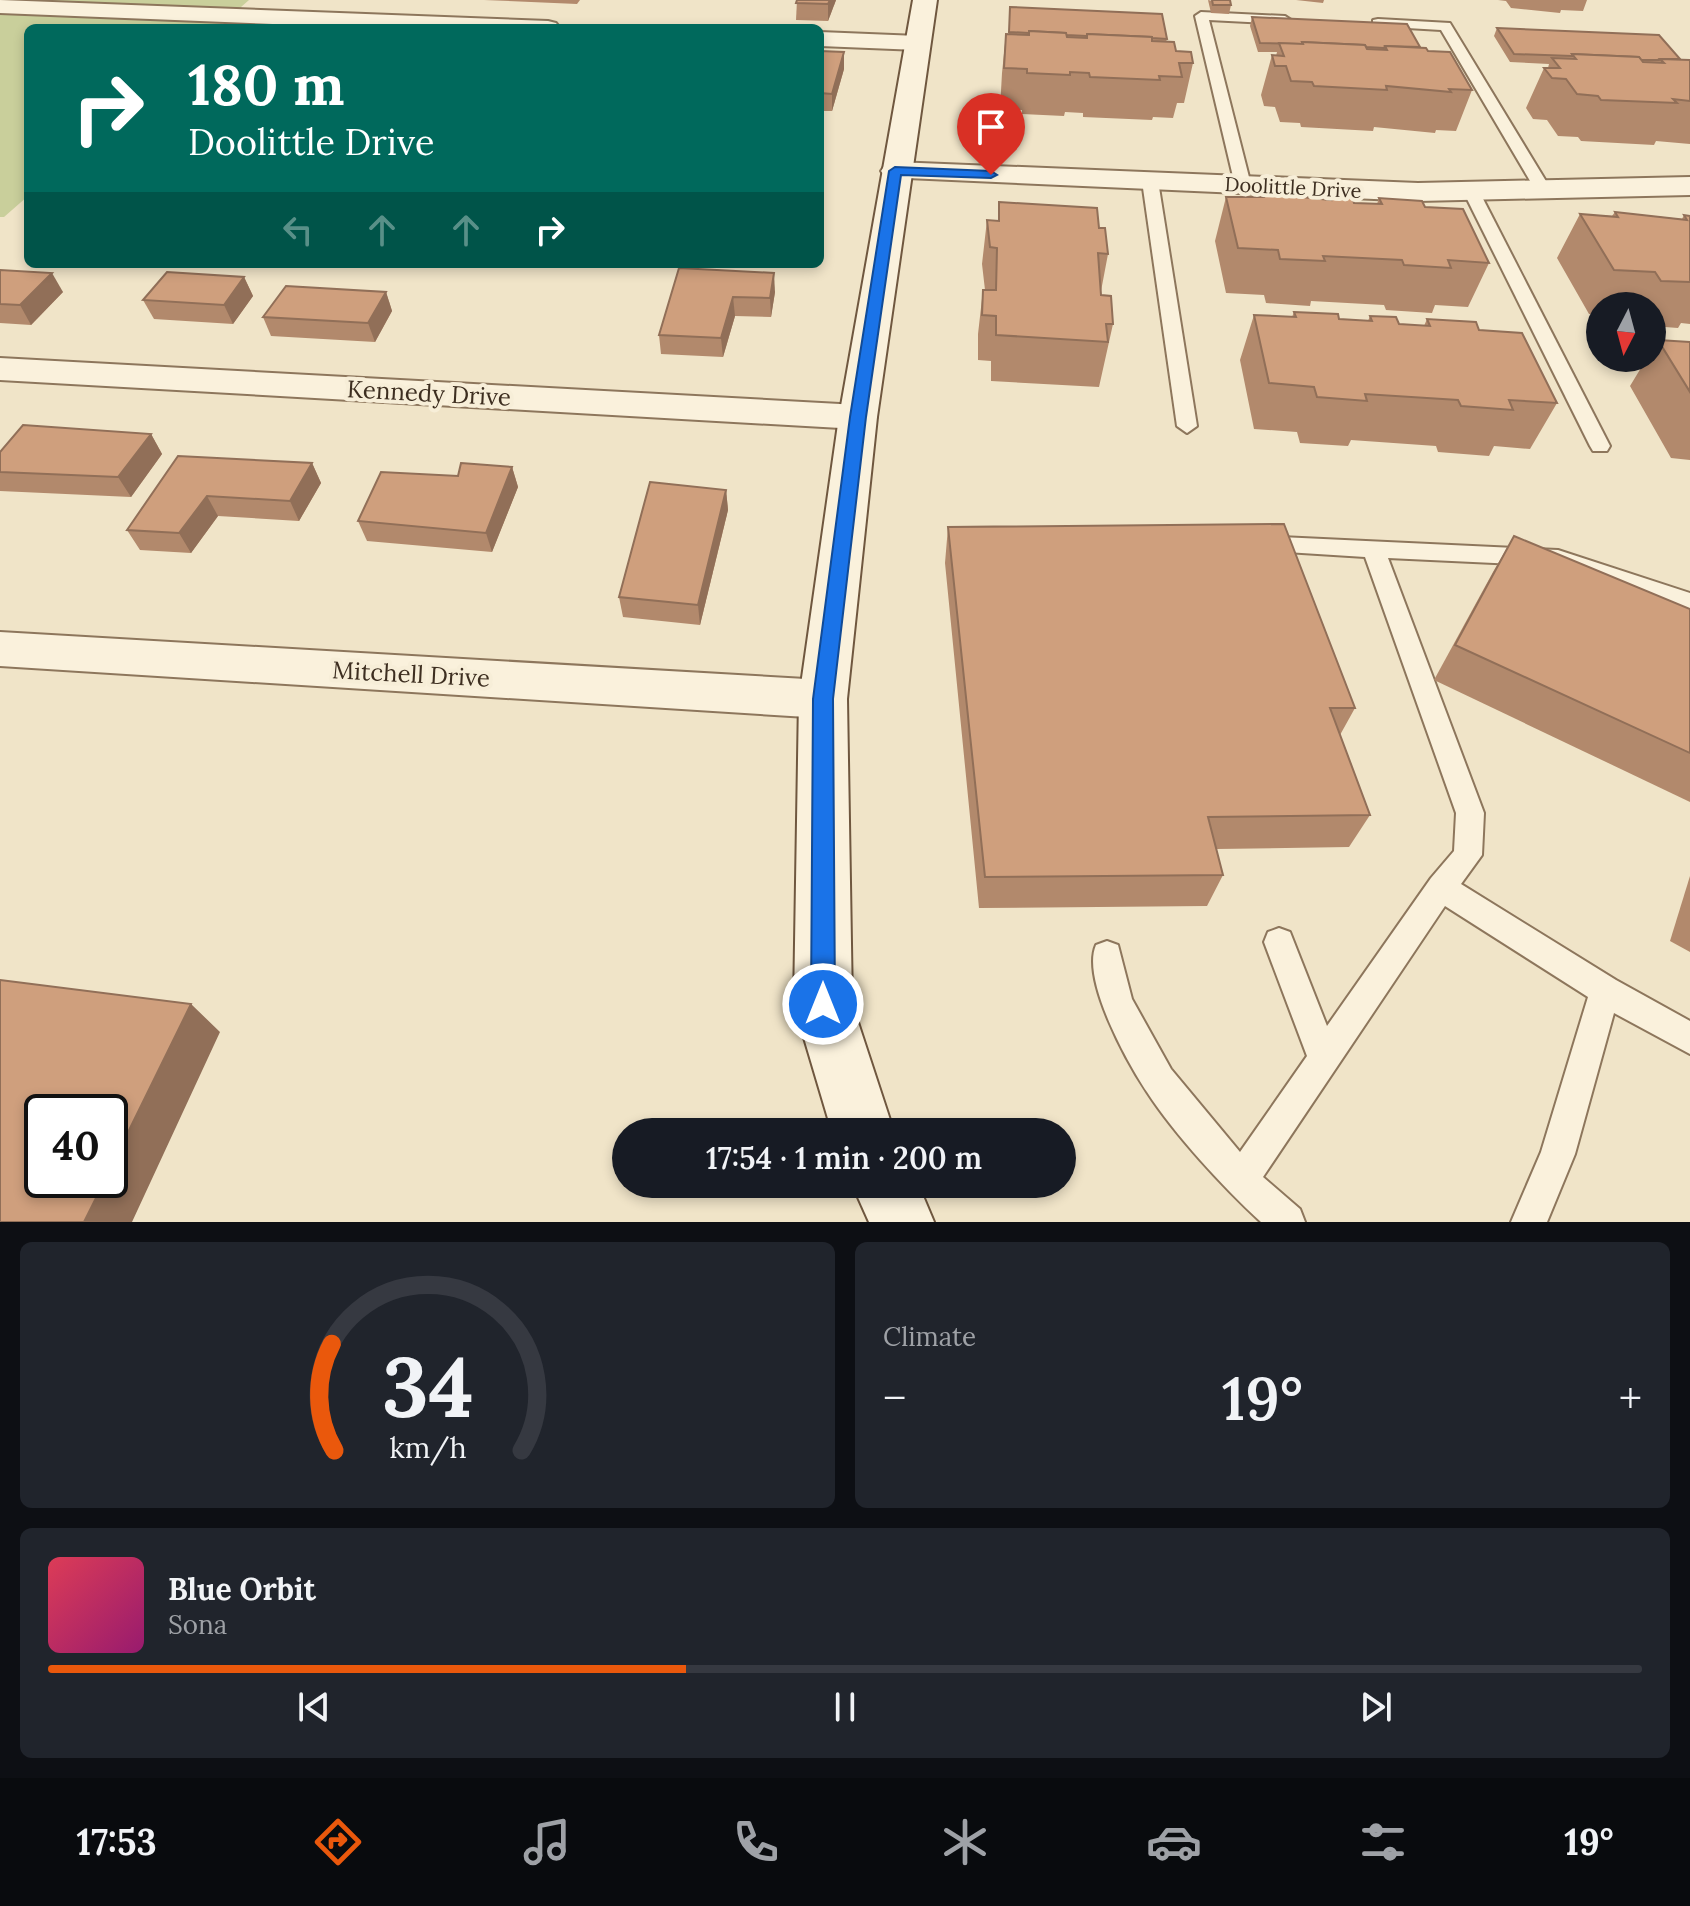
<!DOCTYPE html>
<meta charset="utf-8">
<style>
body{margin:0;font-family:Lora,serif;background:#20242c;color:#f1f3f6;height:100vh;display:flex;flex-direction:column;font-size:30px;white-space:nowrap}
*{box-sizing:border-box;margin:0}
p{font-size:26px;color:#9ea1a6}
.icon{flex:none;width:44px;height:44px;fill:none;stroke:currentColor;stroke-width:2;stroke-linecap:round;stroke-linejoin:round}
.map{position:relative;height:1222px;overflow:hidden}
.details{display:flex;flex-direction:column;gap:20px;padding:20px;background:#0d0f14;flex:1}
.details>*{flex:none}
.top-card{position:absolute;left:24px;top:24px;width:800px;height:244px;border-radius:12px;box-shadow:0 4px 12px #0003;background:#00695c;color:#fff;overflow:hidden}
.needle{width:52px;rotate:186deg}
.tools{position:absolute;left:1586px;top:292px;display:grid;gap:16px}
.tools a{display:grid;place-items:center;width:80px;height:80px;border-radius:50%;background:#171b24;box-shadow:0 4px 12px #0003;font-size:40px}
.speed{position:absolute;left:24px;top:1094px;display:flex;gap:16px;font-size:40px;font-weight:700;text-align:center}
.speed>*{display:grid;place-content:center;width:104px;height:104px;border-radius:50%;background:#171b24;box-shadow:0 4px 12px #0003;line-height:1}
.speed .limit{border:4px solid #111;border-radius:12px;background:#fff;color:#111}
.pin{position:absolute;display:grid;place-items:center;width:68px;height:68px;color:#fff;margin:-82px -34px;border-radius:50% 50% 50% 0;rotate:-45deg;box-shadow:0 0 8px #0007}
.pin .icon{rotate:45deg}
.me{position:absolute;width:88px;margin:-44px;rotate:0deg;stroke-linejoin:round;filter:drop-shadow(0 0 6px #0008)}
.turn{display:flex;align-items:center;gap:28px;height:168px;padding:0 32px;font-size:36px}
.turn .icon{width:104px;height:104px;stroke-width:2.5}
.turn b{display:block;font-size:56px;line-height:68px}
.lanes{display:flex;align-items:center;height:76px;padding:0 32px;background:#0003;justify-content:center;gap:40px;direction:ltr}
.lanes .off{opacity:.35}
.big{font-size:60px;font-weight:600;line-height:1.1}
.details .card{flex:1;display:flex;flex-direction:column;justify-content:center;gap:12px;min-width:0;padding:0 28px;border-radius:12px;background:#20242c}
.details .dial{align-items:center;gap:0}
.dial svg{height:208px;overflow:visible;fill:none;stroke:#363941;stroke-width:7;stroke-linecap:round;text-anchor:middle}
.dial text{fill:#f1f3f6;stroke:none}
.song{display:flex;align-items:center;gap:24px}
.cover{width:96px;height:96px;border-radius:12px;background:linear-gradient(135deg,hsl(350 70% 55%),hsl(320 70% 35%))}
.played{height:8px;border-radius:4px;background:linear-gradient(90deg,#ea580c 40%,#363941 40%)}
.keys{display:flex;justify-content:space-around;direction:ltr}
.heat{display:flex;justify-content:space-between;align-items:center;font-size:44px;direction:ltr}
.details .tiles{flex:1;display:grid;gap:20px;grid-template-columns:1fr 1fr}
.card:last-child{grid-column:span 2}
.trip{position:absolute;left:612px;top:1118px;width:464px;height:80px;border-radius:40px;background:#171b24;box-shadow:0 4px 12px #0003;font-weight:600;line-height:80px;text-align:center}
.tabs{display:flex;height:128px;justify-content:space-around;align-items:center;background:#090b0e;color:#9ea1a6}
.tabs .icon{width:56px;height:56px}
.tabs .selected{color:#ea580c}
.tabs b{font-size:36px;color:#f1f3f6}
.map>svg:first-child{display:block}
</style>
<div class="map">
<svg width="1690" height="1222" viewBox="0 0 1690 1222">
<rect width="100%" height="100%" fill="#f0e4c8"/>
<!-- green -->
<polygon fill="#c9cf9b" points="0,0 249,0 217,28 28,28 28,196 4,217 0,217"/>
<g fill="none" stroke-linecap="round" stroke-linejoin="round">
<defs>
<g id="lane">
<polygon points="1201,12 1285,16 1291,20 1285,24 1209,20 1251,185 1249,188 1243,190 1235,185 1195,16"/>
<polygon points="1378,19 1450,23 1552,191 1550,194 1538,194 1536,191 1441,30 1373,26 1373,20"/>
<polygon points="1150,176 1158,181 1197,426 1187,433 1177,426 1142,181"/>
<polygon points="1472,188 1480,193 1610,446 1607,451 1593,451 1590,446 1464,193"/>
<path d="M1260,536L1558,550L1690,593V611L1557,566L1388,558L1484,813L1482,855L1461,884L1616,980L1690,1021V1054L1614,1013L1575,1154L1547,1222H1511L1541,1152L1588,997L1445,906L1263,1177L1300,1209L1305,1222H1261C1223,1187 1175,1135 1147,1092C1127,1062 1081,979 1096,945L1107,941L1118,945L1132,999L1171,1069L1240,1152L1307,1056L1264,942L1268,932L1279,928L1290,932L1327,1026L1431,878L1454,851L1456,813L1365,557L1252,550L1249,544L1252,538Z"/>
</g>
<g id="street">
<polygon points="0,0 548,21 556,23 560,28 371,28 0,13"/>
<polygon points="820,32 918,36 927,38 930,43 927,48 918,50 820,46"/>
<polygon points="895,162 1418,183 1690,177 1690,195 1418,201 885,177 881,171 885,165"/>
<polygon points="0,358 858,405 871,409 877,417 871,425 858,429 0,380"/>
<polygon points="0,632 823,680 840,686 847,699 840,712 823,718 0,666"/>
</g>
<g id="secondary">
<polygon points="913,0 937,0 877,417 847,699 852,1004 894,1132 832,1132 794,1004 799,699 839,417"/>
<polygon points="852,1184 918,1184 934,1222 869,1222"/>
</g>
</defs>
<!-- lane casing -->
<use href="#lane" stroke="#8d765c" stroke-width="4"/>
<!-- street casing -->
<use href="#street" stroke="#8d765c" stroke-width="4"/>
<!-- secondary casing -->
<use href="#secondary" stroke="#6f573f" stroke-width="4"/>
<!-- lane -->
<use href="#lane" fill="#faf1dc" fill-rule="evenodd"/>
<!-- street -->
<use href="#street" fill="#faf1dc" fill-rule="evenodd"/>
<!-- secondary -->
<use href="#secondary" fill="#faf1dc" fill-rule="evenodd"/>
</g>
<!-- wall -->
<g fill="#b2896c">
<polygon points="484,0 580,0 577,4"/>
<polygon points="797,0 836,0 828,21 796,20"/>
<polygon points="1208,0 1231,5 1229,14 1211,13"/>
<polygon points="1296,0 1324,0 1323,3"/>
<polygon points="1498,0 1587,0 1583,11 1561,10 1560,13 1511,8 1506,1"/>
<polygon points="1010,7 1167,39 1166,42 1176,51 1193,63 1184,103 1177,103 1173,118 1153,117 1152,120 1083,117 1083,113 1065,112 1064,116 1022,114 1022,110 1000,109 1002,73 1006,34 1009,34"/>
<polygon points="1252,17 1420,47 1428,51 1472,90 1456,131 1436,130 1435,133 1374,127 1373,131 1301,127 1300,123 1280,122 1275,107 1264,106 1261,95 1272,55 1276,56 1277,52 1258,52 1250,26"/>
<polygon points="1497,28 1680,59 1690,60 1690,144 1656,141 1654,145 1581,141 1578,137 1558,136 1547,120 1533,119 1526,108 1544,68 1548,68 1549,64 1510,62 1494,36"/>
<polygon points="820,51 844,52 844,69 832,111 820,111"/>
<polygon points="1263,193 1328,200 1329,196 1354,203 1377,204 1379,198 1425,207 1489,263 1468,307 1435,305 1432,313 1386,310 1384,305 1311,301 1310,306 1266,303 1264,295 1226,293 1215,241 1226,197 1262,197"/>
<polygon points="999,202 1099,228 1108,254 1101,291 1101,295 1113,324 1099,387 991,381 991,361 978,360 978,334 983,290 985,290 982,264 987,220 998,220"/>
<polygon points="1615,212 1682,219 1684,215 1690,216 1690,324 1681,323 1678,328 1652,326 1652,306 1600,306 1600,315 1589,314 1557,258 1580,214 1612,216"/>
<polygon points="679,268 775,292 771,317 735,316 723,357 661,354 659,335"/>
<polygon points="0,270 63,292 31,325 0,323"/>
<polygon points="244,277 253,296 233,324 154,319 143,300"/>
<polygon points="386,292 392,311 375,342 271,336 263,317"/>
<polygon points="1294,312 1339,319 1368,321 1370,316 1399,324 1424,326 1427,319 1479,330 1557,403 1530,449 1494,446 1489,456 1438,452 1436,446 1351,440 1348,446 1300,443 1297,432 1254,429 1240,360 1254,315 1292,317"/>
<polygon points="1658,340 1690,342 1690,460 1671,458 1630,386 1647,358 1652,358 1652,350"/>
<polygon points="151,434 162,454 131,497 0,491 0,452"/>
<polygon points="178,456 312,463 321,483 299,521 218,516 191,553 140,550 127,530"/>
<polygon points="512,467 518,487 492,552 367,541 358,521"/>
<polygon points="726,490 728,510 700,625 623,617 619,597"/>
<polygon points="948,527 1355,708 1340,735 1370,815 1349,847 1216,849 1223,875 1207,906 979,908 945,563"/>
<polygon points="1514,536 1690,609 1690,802 1434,680 1493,572"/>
<polygon points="1690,876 1690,952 1670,941"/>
</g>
<!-- shaded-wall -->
<g fill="#916f58">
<polygon points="830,0 836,0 828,21 828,4"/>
<polygon points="844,52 844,69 832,111 832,94"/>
<polygon points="52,273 63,292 31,325 20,305"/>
<polygon points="774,273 775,292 771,317 770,298"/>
<polygon points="244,277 253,296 233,324 224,305"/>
<polygon points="386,292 392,311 375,342 368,323"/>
<polygon points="733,297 735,316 723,357 721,338"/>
<polygon points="151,434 162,454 131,497 118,477"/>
<polygon points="312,463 321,483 299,521 290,501"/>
<polygon points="512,467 518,487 492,552 486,533"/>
<polygon points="726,490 728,510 700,625 698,605"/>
<polygon points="207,496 218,516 191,553 179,533"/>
<polygon points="191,1004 220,1032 132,1222 84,1222 105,1180 110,1180 110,1169"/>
</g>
<!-- building -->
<g fill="#cf9f7d" stroke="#916f58" stroke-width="2">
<polygon points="797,0 830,0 828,4 796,3"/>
<polygon points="1212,0 1230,0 1231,5 1213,5"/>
<polygon points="1010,7 1162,14 1167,39 1152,38 1152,37 1087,34 1087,36 1066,35 1066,33 1029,31 1029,33 1009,32"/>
<polygon points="1252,17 1407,24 1420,47 1385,46 1384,48 1366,47 1365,45 1302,42 1302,44 1260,43"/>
<polygon points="1497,28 1659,35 1680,59 1660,59 1659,60 1641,60 1639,57 1572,54 1572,56 1514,54"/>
<polygon points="1029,31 1066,33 1067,37 1087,38 1087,34 1152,37 1152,41 1174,42 1176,51 1191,52 1193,63 1179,63 1182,77 1159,76 1160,80 1090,77 1089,73 1070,72 1070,75 1027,73 1027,69 1004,68 1006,34 1029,35"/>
<polygon points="1302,42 1365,45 1367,49 1387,50 1385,46 1426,48 1428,51 1450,52 1472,90 1449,89 1451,92 1386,86 1387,90 1314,86 1312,82 1291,81 1286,66 1275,66 1272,55 1284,56 1279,43 1303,44"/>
<polygon points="820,51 844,52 832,94 820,93"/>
<polygon points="1572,54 1639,57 1643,62 1664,63 1660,59 1690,60 1690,101 1673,99 1677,103 1601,100 1598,96 1577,94 1566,79 1552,78 1544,68 1560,68 1552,58 1576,59"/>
<polygon points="1263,193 1331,200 1329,196 1352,197 1354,203 1382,204 1379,198 1422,201 1425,207 1463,209 1489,263 1448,260 1451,268 1404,265 1402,260 1323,256 1325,261 1280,259 1278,250 1238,248 1226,197 1264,197"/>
<polygon points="999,202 1097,208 1099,228 1105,228 1108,254 1098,253 1101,295 1111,296 1113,324 1106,324 1108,342 996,335 996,316 982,315 983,290 996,290 997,248 990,247 987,220 999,221"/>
<polygon points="1615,212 1687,220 1684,215 1690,216 1690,282 1661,281 1655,272 1614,270 1580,214 1618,217"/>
<polygon points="679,268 774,273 770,298 733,297 721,338 659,335"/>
<polygon points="0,270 52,273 20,305 0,304"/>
<polygon points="167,272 244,277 224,305 143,300"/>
<polygon points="286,286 386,292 368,323 263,317"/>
<polygon points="1294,312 1338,314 1339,319 1372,321 1370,316 1396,317 1399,324 1430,326 1427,319 1476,322 1479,330 1522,333 1557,403 1509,400 1513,410 1461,406 1458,400 1365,394 1367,401 1317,397 1314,387 1269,383 1254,315 1296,317"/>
<polygon points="1658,340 1690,342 1690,392"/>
<polygon points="23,425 151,434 118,477 0,472 0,452"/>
<polygon points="178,456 312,463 290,501 207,496 179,533 127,530"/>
<polygon points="461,463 512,467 486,533 358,521 381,472 458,476"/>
<polygon points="650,482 726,490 698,605 619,597"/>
<polygon points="1284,524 1355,708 1330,708 1370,815 1208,817 1223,875 985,877 948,527"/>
<polygon points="1514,536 1690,609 1690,753 1455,645"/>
<polygon points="0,980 191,1004 110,1169 110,1112 42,1112 42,1180 105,1180 84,1222 0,1222"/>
</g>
<!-- route -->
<polygon fill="#1a73e8" stroke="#114b97" stroke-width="2" points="895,167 991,171 997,175 991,178 901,175 866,417 833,699 835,1004 831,1013 823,1016 814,1013 811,1004 813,699 850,417 889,171"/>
<g text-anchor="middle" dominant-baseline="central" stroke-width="8" stroke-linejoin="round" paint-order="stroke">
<!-- far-street labels -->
<g font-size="20" fill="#3d2e20" stroke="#f7eed8">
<text transform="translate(1293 187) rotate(3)">Doolittle Drive</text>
</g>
<!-- street labels -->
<g font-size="24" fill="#3d2e20" stroke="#f7eed8">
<text transform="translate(429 393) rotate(3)">Kennedy Drive</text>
<text transform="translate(411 674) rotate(3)">Mitchell Drive</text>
</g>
</g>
</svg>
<div class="tools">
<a><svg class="needle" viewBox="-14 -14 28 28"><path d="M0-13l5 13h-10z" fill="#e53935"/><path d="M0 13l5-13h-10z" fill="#9ea1a6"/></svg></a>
</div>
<div class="speed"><div class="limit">40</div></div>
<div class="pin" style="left:991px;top:175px;background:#d93025"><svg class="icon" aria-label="arrive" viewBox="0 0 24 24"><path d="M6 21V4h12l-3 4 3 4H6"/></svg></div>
<svg class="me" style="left:823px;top:1004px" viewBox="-20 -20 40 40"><circle r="17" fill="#1a73e8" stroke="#fff" stroke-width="3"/><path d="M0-11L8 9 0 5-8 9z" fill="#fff"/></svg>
<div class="trip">17:54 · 1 min · 200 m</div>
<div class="top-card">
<div class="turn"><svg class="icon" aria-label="right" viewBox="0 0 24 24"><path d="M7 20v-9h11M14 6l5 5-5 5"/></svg><div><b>180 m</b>Doolittle Drive</div></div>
<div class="lanes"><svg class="icon off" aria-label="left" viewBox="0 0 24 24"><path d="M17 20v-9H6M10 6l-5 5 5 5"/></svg><svg class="icon off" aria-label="ahead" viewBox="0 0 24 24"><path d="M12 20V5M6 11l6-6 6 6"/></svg><svg class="icon off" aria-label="ahead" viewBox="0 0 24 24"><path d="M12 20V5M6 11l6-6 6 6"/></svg><svg class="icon" aria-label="right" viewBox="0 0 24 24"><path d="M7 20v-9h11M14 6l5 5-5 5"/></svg></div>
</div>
</div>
<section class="details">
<div class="tiles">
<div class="card dial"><svg viewBox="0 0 100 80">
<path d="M14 69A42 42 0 1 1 86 69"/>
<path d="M14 69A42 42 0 0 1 13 28" stroke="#ea580c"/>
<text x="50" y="56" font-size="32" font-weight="700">34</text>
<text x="50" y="72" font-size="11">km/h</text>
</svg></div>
<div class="card"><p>Climate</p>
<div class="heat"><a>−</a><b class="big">19°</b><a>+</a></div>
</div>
<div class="card">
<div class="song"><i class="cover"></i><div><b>Blue Orbit</b><p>Sona</p></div></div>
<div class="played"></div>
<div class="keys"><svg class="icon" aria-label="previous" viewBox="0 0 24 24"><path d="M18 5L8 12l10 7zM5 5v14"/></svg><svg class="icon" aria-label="pause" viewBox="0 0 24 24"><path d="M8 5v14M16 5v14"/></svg><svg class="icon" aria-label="next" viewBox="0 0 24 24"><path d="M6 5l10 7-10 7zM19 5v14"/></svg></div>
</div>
</div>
</section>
<nav class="tabs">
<b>17:53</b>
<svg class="icon selected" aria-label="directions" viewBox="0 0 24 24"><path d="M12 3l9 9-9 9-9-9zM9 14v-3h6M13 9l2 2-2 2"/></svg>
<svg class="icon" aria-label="music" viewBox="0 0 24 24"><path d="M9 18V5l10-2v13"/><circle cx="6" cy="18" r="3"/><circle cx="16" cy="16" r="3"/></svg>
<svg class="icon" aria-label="phone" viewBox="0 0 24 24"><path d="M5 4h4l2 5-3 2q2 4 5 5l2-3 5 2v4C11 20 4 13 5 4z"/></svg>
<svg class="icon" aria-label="climate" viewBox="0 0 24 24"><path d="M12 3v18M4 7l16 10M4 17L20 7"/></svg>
<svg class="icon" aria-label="car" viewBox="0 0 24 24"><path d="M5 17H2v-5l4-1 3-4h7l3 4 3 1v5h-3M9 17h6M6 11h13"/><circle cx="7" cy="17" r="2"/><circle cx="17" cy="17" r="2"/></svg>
<svg class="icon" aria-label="filters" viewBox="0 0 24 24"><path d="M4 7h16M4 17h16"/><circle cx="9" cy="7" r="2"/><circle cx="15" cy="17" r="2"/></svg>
<b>19°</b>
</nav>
